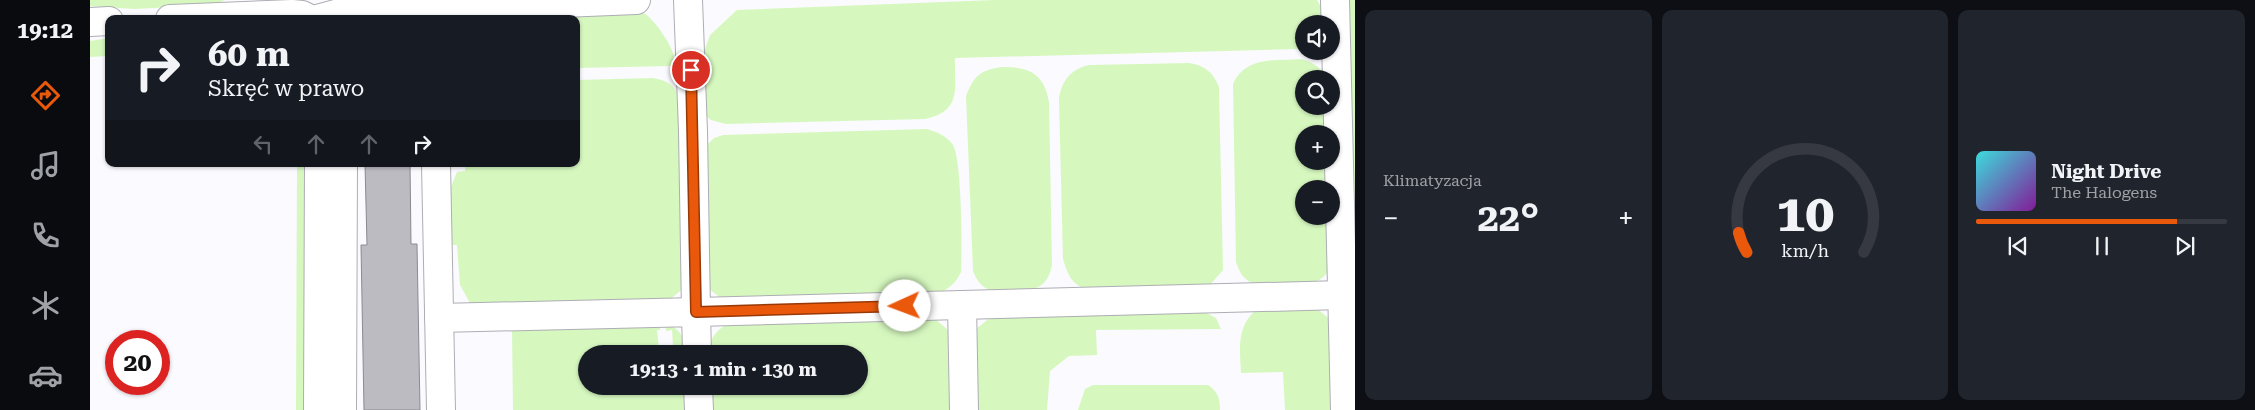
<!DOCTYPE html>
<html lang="pl">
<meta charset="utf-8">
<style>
body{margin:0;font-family:"Roboto Serif",serif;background:#20242c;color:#f1f3f6;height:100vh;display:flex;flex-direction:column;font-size:19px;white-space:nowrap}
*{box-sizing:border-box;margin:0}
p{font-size:16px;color:#9ea1a6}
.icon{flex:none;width:28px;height:28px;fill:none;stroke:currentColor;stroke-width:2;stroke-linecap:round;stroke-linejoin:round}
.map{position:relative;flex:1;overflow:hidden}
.sheet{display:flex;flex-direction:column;gap:10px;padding:10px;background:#0d0f14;width:900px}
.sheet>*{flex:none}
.guide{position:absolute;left:15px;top:15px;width:475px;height:152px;border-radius:10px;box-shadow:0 1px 4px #0004;background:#171b24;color:#f1f3f6;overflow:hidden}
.tools{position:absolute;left:1205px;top:15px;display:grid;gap:10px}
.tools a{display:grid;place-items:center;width:45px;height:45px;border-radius:50%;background:#171b24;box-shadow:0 1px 4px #0004;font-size:25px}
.speed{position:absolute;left:15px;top:330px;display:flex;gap:10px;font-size:25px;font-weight:700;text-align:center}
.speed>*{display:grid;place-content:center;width:65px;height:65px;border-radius:50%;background:#171b24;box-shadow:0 1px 4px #0004;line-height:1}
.speed .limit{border:8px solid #d22;background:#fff;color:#111}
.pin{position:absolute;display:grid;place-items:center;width:42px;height:42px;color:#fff;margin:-21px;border:2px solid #fff;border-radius:50%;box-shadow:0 1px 5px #0007}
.me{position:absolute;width:55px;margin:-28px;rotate:268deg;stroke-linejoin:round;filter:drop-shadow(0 0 4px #0008)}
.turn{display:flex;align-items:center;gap:18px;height:105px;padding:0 20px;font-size:22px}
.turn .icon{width:65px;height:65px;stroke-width:2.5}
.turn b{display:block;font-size:35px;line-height:42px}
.lanes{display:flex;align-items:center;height:48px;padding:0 20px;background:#0003;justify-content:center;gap:25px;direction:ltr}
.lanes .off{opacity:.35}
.big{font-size:38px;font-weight:700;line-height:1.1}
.sheet .widget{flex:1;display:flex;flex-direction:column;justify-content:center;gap:8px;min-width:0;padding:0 18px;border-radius:10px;background:#20242c}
.sheet .dial{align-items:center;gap:0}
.dial svg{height:130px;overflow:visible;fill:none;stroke:#363941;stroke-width:7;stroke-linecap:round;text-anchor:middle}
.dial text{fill:#f1f3f6;stroke:none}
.song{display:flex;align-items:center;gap:15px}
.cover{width:60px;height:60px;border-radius:8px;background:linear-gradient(135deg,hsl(180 70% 55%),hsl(290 70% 35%))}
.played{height:5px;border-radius:2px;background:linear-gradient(90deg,#ea580c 80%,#363941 80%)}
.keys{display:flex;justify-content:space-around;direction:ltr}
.heat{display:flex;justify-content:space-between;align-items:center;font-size:28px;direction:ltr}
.sheet .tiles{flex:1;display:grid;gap:10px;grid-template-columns:repeat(3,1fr)}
.trip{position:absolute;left:488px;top:345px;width:290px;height:50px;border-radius:25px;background:#171b24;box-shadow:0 1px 4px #0004;font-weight:700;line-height:50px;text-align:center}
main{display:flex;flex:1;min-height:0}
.tab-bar{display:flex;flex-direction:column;width:90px;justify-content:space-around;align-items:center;background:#090b0e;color:#9ea1a6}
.tab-bar .icon{width:35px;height:35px}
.tab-bar .active{color:#ea580c}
.tab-bar b{font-size:22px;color:#f1f3f6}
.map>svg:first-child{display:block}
</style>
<main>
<nav class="tab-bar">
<b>19:12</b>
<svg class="icon active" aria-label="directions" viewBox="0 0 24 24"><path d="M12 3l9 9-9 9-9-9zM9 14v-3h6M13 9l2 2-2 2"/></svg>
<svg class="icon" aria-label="music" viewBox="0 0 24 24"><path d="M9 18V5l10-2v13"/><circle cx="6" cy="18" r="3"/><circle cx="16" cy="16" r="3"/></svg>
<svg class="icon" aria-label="phone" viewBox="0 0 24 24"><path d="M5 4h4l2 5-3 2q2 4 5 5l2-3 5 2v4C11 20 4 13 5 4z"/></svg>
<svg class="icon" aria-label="climate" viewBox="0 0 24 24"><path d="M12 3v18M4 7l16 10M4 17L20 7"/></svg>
<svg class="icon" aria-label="car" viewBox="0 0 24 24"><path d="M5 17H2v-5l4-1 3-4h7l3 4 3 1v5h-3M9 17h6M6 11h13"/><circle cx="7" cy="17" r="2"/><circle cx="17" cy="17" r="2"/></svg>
</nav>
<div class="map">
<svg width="1265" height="410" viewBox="0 0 1265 410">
<rect width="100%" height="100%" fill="#fbfaff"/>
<!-- green -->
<g fill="#d6f8bf" fill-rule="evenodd">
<polygon points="0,0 135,0 123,5 44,9 0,6"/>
<path d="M904,0H1227L1233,10L1234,24H1214V47L1208,49L865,58C864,87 873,111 835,119L636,124L621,120L616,116L611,60L620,35L647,10Z"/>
<polygon points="1259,0 1265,0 1265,285 1256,6"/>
<path d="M554,13C565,20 587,51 585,64L582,66L486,68V19H410Z"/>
<polygon points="19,38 19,56 0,57 0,41"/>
<path d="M1211,59C1223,62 1232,68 1237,79H1214V106H1241L1243,264C1239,271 1235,277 1227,281C1217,288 1173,289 1162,283C1153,279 1149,271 1146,262L1143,84C1156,56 1185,61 1211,59ZM1214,134H1241V161H1214ZM1214,189H1241V216H1214Z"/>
<path d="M1099,63C1114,65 1123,72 1129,87L1133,270L1119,286L1000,291C982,285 978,276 973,259L969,99C971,81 981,69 999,65Z"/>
<path d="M912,67C939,67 954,73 959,102L962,265C957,290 942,291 921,291C901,292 891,291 883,271L876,96C884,76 890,70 912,67Z"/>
<path d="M563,78C576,80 586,85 589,99L594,288L579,300L381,305L370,285L367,245H358L356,199L367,172L375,171V164H486V80Z"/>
<path d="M837,129C847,132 857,136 863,145C872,161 872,250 871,272C866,283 859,288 849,294L632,299L619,289L615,147L624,138L633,135Z"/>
<polygon points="207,164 219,164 218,410 206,410"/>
<path d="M1225,307L1242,321L1249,410H1195L1193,372L1151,373C1150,350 1146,328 1165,311Z"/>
<polygon points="1111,310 1126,318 1131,329 1006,330 1007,355 979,356 960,371 957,410 884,410 884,337 886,329 901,317"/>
<path d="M844,318L858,330L861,337L866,410H619L618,386H769V354H617C620,338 626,330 640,322Z"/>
<path d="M570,323V330H567L569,348L583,347L582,330L576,331L575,323C591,328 594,339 599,354H496V386H599L600,410H423L422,329Z"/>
<path d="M1003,385H1118C1128,392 1130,398 1130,410H988L995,389Z"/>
</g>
<!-- building -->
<polygon fill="#bcbbc2" stroke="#8b8a91" points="275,164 320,164 321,244 327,244 330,410 274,410 271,245 277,245"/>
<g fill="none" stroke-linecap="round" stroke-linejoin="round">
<defs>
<g id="minor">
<polyline points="598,0 603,131 606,312 1252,295"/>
<polyline points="1245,0 1255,410"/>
<polyline points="80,19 202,14 212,15 220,19"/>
<polyline points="227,19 253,12 546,0"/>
<polyline points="0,22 19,21"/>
<polyline points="346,164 351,410"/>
<polyline points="872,305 874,410"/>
<polyline points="349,318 606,312 607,354"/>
<polyline points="608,386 609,410"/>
<polyline points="228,410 229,164"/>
<polyline points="252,410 253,164"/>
</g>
</defs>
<!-- minor casing -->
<use href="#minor" stroke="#adadb4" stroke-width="30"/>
<!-- minor -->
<use href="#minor" stroke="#fff" stroke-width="28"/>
</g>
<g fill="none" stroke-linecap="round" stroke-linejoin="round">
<defs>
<polyline id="route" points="601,70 606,312 815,306"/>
</defs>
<!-- route casing -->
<use href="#route" stroke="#983908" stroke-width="12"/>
<!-- route -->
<use href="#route" stroke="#ea580c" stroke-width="9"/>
</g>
</svg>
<div class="tools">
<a><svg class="icon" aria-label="sound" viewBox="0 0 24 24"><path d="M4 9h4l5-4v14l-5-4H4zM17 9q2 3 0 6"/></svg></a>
<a><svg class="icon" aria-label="search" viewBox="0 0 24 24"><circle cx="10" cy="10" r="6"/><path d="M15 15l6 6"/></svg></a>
<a>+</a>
<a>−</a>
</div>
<div class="speed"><div class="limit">20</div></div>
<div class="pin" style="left:601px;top:70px;background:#d93025"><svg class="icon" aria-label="arrive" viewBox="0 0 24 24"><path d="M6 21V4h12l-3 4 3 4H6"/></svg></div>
<svg class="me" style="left:815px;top:306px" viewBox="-20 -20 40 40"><circle r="19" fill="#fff"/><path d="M0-13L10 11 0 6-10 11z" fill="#ea580c"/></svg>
<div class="trip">19:13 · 1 min · 130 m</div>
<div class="guide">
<div class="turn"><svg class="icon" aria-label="right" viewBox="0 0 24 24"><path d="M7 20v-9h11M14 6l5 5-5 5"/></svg><div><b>60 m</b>Skręć w prawo</div></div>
<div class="lanes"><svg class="icon off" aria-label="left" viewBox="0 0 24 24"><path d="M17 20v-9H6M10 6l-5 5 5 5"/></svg><svg class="icon off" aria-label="ahead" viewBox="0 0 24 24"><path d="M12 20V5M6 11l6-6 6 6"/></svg><svg class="icon off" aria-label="ahead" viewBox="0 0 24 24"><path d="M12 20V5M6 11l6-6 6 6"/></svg><svg class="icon" aria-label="right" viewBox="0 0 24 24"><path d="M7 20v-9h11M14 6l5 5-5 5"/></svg></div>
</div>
</div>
<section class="sheet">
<div class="tiles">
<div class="widget"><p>Klimatyzacja</p>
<div class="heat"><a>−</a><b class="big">22°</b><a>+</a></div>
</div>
<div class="widget dial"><svg viewBox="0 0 100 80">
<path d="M14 69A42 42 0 1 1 86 69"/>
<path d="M14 69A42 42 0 0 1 9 57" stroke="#ea580c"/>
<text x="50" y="56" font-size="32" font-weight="700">10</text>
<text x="50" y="72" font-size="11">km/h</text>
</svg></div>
<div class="widget">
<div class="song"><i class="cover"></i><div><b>Night Drive</b><p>The Halogens</p></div></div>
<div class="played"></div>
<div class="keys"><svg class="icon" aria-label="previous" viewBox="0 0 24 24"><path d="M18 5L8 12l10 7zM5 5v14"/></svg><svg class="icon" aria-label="pause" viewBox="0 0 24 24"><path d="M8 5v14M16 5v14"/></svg><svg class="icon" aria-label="next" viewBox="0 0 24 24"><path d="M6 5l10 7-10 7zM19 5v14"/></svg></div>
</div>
</div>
</section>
</main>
